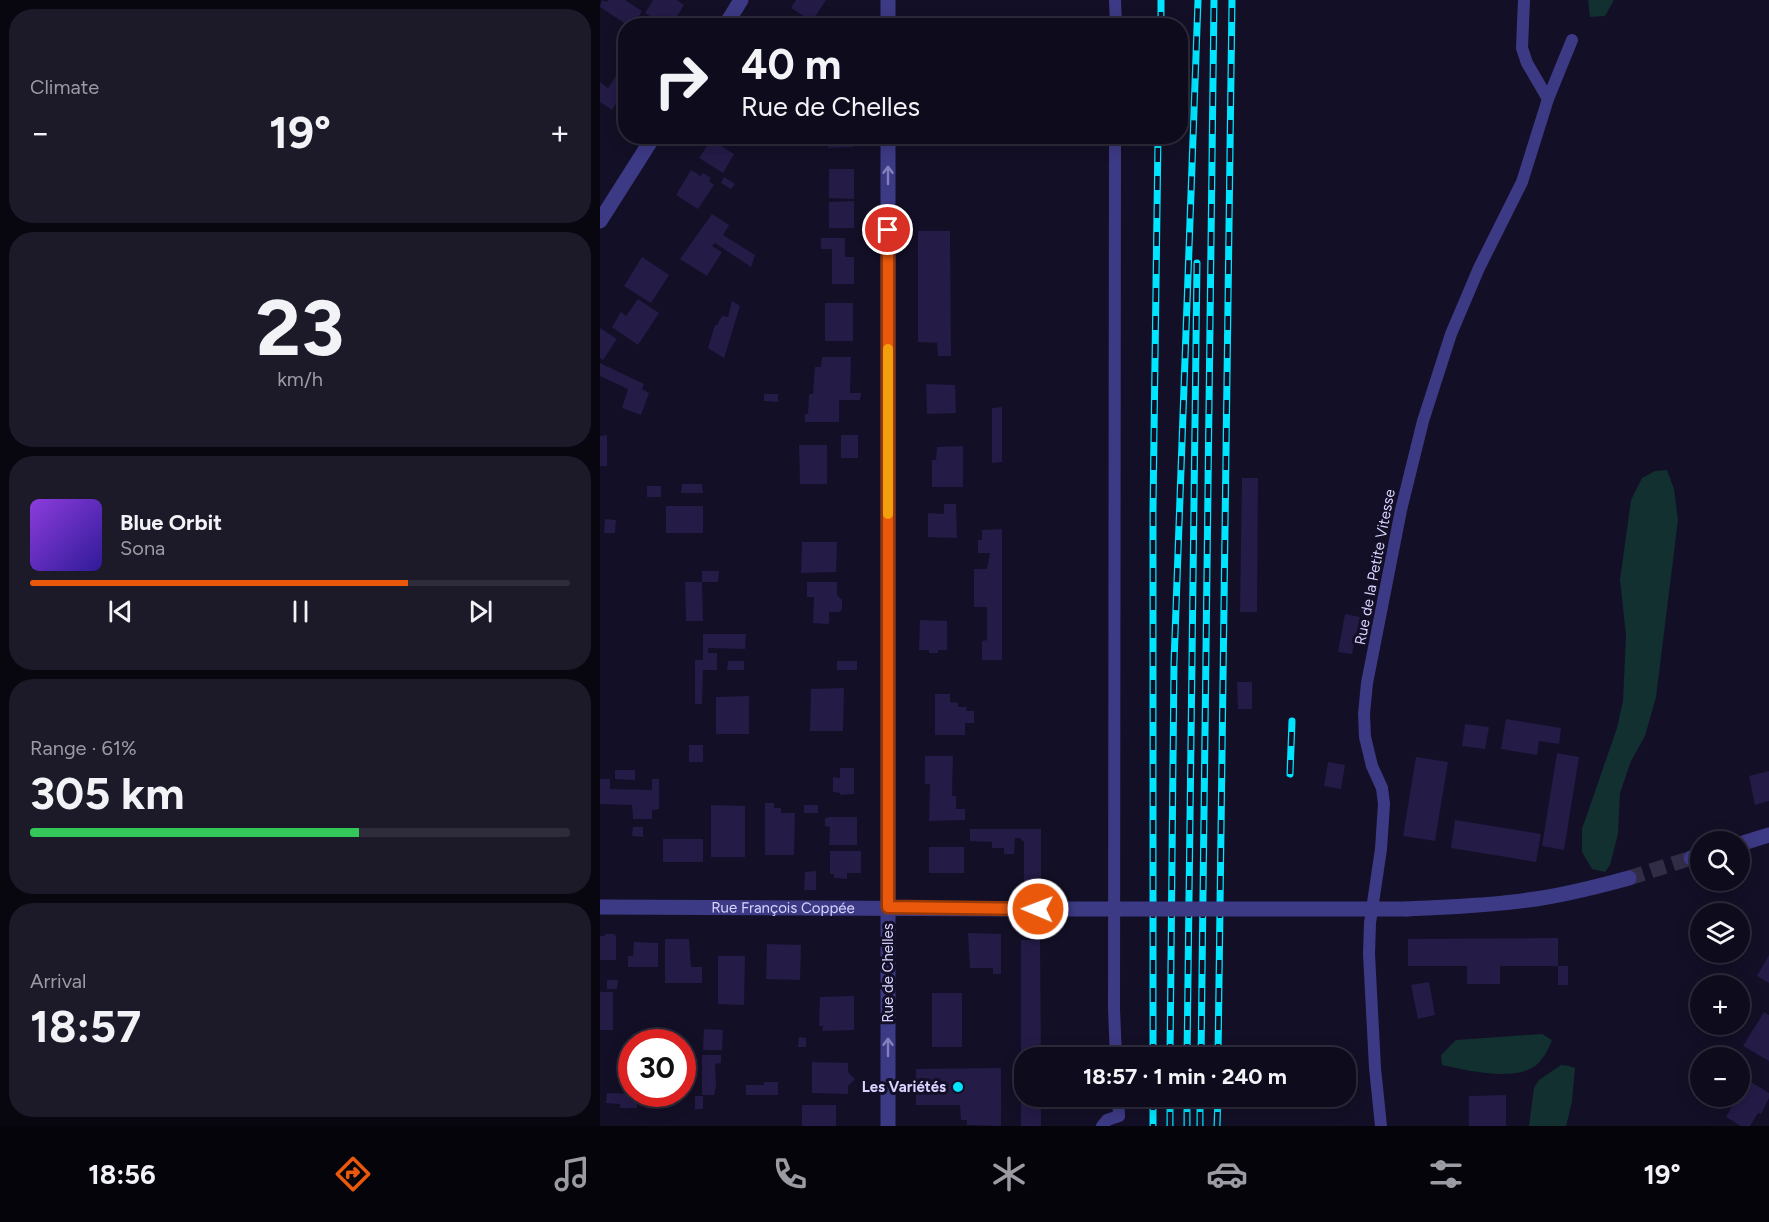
<!DOCTYPE html>
<meta charset="utf-8">
<style>
body{margin:0;font-family:Figtree,sans-serif;background:#1c1929;color:#f1f3f6;height:100vh;display:flex;flex-direction:column;font-size:22px;white-space:nowrap}
*{box-sizing:border-box;margin:0}
p{font-size:20px;color:#9b9ba3}
.icon{flex:none;width:33px;height:33px;fill:none;stroke:currentColor;stroke-width:2;stroke-linecap:round;stroke-linejoin:round}
.map{position:relative;flex:1;overflow:hidden}
.panel{display:flex;flex-direction:column;gap:9px;padding:9px;background:#08060f;width:600px}
.panel>*{flex:none}
.top-card{position:absolute;left:18px;top:18px;width:570px;height:126px;border-radius:24px;box-shadow:0 3px 15px #0003,0 0 0 2px #2e2b3b;background:#0e0b1c;color:#f1f3f6;overflow:hidden}
.buttons{position:absolute;left:1090px;top:831px;display:grid;gap:12px}
.buttons a{display:grid;place-items:center;width:60px;height:60px;border-radius:50%;background:#0e0b1c;box-shadow:0 3px 15px #0003,0 0 0 2px #2e2b3b;font-size:30px}
.speed{position:absolute;left:18px;top:1029px;display:flex;gap:12px;font-size:30px;font-weight:700;text-align:center}
.speed>*{display:grid;place-content:center;width:78px;height:78px;border-radius:50%;background:#0e0b1c;box-shadow:0 3px 15px #0003,0 0 0 2px #2e2b3b;line-height:1}
.speed .limit{border:9px solid #d22;background:#fff;color:#111}
.pin{position:absolute;display:grid;place-items:center;width:51px;height:51px;color:#fff;margin:-26px;border:3px solid #fff;border-radius:50%;box-shadow:0 2px 6px #0007}
.me{position:absolute;width:66px;margin:-33px;rotate:271deg;stroke-linejoin:round;filter:drop-shadow(0 0 4px #0008)}
.turn{display:flex;align-items:center;gap:21px;height:126px;padding:0 24px;font-size:27px}
.turn .icon{width:78px;height:78px;stroke-width:2.5}
.turn b{display:block;font-size:42px;line-height:51px}
.big{font-size:45px;font-weight:700;line-height:1.1}
.panel .card{flex:1;display:flex;flex-direction:column;justify-content:center;gap:9px;min-width:0;padding:0 21px;border-radius:24px;background:#1c1929}
.panel .dial{align-items:center;gap:0}
.dial b{font-size:78px;line-height:1}
.song{display:flex;align-items:center;gap:18px}
.cover{width:72px;height:72px;border-radius:9px;background:linear-gradient(135deg,hsl(270 70% 55%),hsl(250 70% 35%))}
.played{height:6px;border-radius:3px;background:linear-gradient(90deg,#ea580c 70%,#2e2b3b 70%)}
.keys{display:flex;justify-content:space-around;direction:ltr}
.heat{display:flex;justify-content:space-between;align-items:center;font-size:33px;direction:ltr}
.charge{height:9px;border-radius:4px;background:linear-gradient(90deg,#34c759 61%,#2e2b3b 0)}
.trip{position:absolute;left:414px;top:1047px;width:342px;height:60px;border-radius:24px;background:#0e0b1c;box-shadow:0 3px 15px #0003,0 0 0 2px #2e2b3b;font-weight:700;line-height:60px;text-align:center}
.tabs{display:flex;height:96px;justify-content:space-around;align-items:center;background:#06040b;color:#9b9ba3}
.tabs .icon{width:42px;height:42px}
.tabs .active{color:#ea580c}
.tabs b{font-size:27px;color:#f1f3f6}
main{display:flex;flex:1;min-height:0}
.map>svg:first-child{display:block}
</style>
<main>
<section class="panel">
<div class="card"><p>Climate</p>
<div class="heat"><a>−</a><b class="big">19°</b><a>+</a></div>
</div>
<div class="card dial"><b>23</b><p>km/h</p></div>
<div class="card">
<div class="song"><i class="cover"></i><div><b>Blue Orbit</b><p>Sona</p></div></div>
<div class="played"></div>
<div class="keys"><svg class="icon" aria-label="previous" viewBox="0 0 24 24"><path d="M18 5L8 12l10 7zM5 5v14"/></svg><svg class="icon" aria-label="pause" viewBox="0 0 24 24"><path d="M8 5v14M16 5v14"/></svg><svg class="icon" aria-label="next" viewBox="0 0 24 24"><path d="M6 5l10 7-10 7zM19 5v14"/></svg></div>
</div>
<div class="card"><p>Range · 61%</p><b class="big">305 km</b><div class="charge"></div></div>
<div class="card"><p>Arrival</p><b class="big">18:57</b></div>
</section>
<div class="map">
<svg width="1169" height="1126" viewBox="0 0 1169 1126">
<rect width="100%" height="100%" fill="#130f26"/>
<!-- green -->
<g fill="#12302f">
<polygon points="988,0 1014,0 1005,16 990,17"/>
<polygon points="1067,470 1074,489 1078,520 1056,697 1045,736 1031,761 1020,793 1018,834 1010,865 1005,872 992,869 982,852 982,829 1017,728 1023,701 1026,635 1020,580 1031,500 1042,478 1055,471"/>
<path d="M942,1034L952,1040C948,1051 941,1064 930,1069C908,1080 864,1070 842,1065L841,1055L856,1040Z"/>
<polygon points="961,1065 969,1066 975,1068 972,1102 966,1126 929,1126 934,1088 939,1080"/>
</g>
<!-- building -->
<g fill="#241b47">
<polygon points="2,0 7,2 8,0 25,0 42,11 36,21 43,26 29,26 0,7"/>
<polygon points="53,0 77,0 84,5 71,26 66,26 45,13"/>
<polygon points="196,0 226,0 212,21 191,8"/>
<polygon points="17,74 26,79 26,87 12,110 0,102 0,82 8,88"/>
<polygon points="224,136 254,136 254,147 228,148 228,146 224,145"/>
<polygon points="111,140 134,154 123,173 99,158"/>
<polygon points="229,169 254,169 254,199 229,198"/>
<polygon points="91,170 101,176 103,173 111,178 109,181 114,185 98,209 76,195"/>
<polygon points="124,177 135,184 131,189 121,183"/>
<polygon points="254,201 254,228 229,228 229,202"/>
<polygon points="112,214 129,225 123,235 155,255 151,267 115,243 112,246 122,252 107,276 80,259"/>
<polygon points="318,231 350,231 351,356 338,356 337,343 318,342"/>
<polygon points="221,238 245,238 245,257 254,257 254,284 232,284 232,249 221,249"/>
<polygon points="42,257 69,275 51,303 24,286"/>
<polygon points="38,299 59,313 38,345 12,327 21,312 26,316"/>
<polygon points="132,301 140,306 124,358 108,348 115,325 117,325 122,316 128,317"/>
<rect x="225" y="303" width="28" height="38"/>
<polygon points="0,328 17,339 3,360 0,358"/>
<polygon points="222,357 251,357 250,393 261,393 260,400 239,400 239,422 205,422 205,414 208,414 209,394 213,394 215,367 221,367"/>
<polygon points="0,363 44,384 42,389 49,393 41,415 22,408 28,389 0,376"/>
<polygon points="326,384 355,385 356,413 327,414"/>
<polygon points="164,394 178,394 178,402 164,401"/>
<polygon points="402,407 402,462 392,463 392,408"/>
<polygon points="7,435 7,466 0,466 0,436"/>
<rect x="241" y="435" width="17" height="23"/>
<polygon points="199,445 227,445 227,484 200,484"/>
<polygon points="363,446 363,487 332,487 332,460 336,460 337,447"/>
<polygon points="642,478 658,478 657,612 640,612"/>
<polygon points="82,484 102,484 103,493 81,493"/>
<rect x="47" y="486" width="14" height="11"/>
<polygon points="344,504 356,504 357,538 328,537 328,513 344,514"/>
<rect x="66" y="506" width="37" height="27"/>
<polygon points="5,519 16,520 15,533 4,533"/>
<polygon points="402,529 402,660 382,660 382,641 387,640 387,607 374,607 374,569 387,569 390,553 378,553 378,540 382,540 382,530"/>
<polygon points="202,542 237,542 236,572 201,573"/>
<polygon points="102,571 119,571 118,582 102,582"/>
<polygon points="85,582 102,582 103,621 86,621"/>
<polygon points="207,582 237,582 237,595 242,600 242,609 239,612 229,612 229,624 213,623 214,597 207,597"/>
<polygon points="745,614 760,617 752,654 738,652"/>
<polygon points="320,620 347,621 347,650 338,650 338,653 329,653 329,650 319,650"/>
<polygon points="103,634 146,634 145,649 108,648 108,653 117,653 117,670 103,670 102,704 95,704 95,660 103,660"/>
<polygon points="128,661 144,661 144,670 127,670"/>
<rect x="237" y="661" width="20" height="9"/>
<polygon points="637,682 652,682 652,709 638,709"/>
<polygon points="244,688 243,731 210,731 211,689"/>
<polygon points="335,694 350,694 350,702 358,703 358,707 367,707 366,711 374,711 374,723 365,723 365,735 335,735"/>
<polygon points="149,696 149,734 116,734 116,697"/>
<polygon points="906,719 961,728 959,744 939,741 937,755 901,749"/>
<polygon points="865,724 889,727 885,749 862,746"/>
<rect x="89" y="745" width="14" height="17"/>
<polygon points="957,753 979,757 964,850 942,846"/>
<polygon points="325,756 353,756 352,796 356,796 356,809 365,809 365,820 329,821 330,784 325,784"/>
<polygon points="816,757 848,762 835,841 803,836"/>
<polygon points="728,762 745,765 741,789 724,786"/>
<polygon points="240,768 254,768 254,794 240,795 240,793 233,792 233,777 240,778"/>
<polygon points="15,770 35,770 35,780 15,779"/>
<polygon points="1169,771 1169,801 1155,805 1149,776"/>
<polygon points="0,779 10,779 10,789 52,790 52,779 59,779 59,809 52,810 52,819 33,819 32,805 0,804"/>
<polygon points="165,803 174,803 174,808 181,808 181,813 195,813 194,855 165,855"/>
<polygon points="111,805 145,806 145,857 111,857"/>
<rect x="204" y="805" width="14" height="8"/>
<polygon points="230,817 257,817 257,845 229,845 230,827 225,826 225,818"/>
<polygon points="855,820 941,834 936,862 851,848"/>
<polygon points="33,827 43,827 43,837 32,836"/>
<polygon points="370,829 441,829 441,891 429,891 429,884 424,884 424,842 420,838 415,838 414,854 404,854 404,848 392,848 392,842 370,841"/>
<rect x="63" y="839" width="40" height="23"/>
<rect x="329" y="847" width="35" height="26"/>
<polygon points="230,851 261,851 261,873 247,873 247,879 234,878 234,874 230,874"/>
<polygon points="216,871 216,890 204,890 205,872"/>
<polygon points="368,933 401,934 401,974 393,974 393,968 370,968"/>
<polygon points="5,934 14,934 16,936 16,960 0,960 0,936 5,936"/>
<polygon points="958,938 958,966 968,966 968,985 958,985 958,966 900,966 900,984 867,984 867,966 808,966 808,939"/>
<polygon points="65,939 89,939 91,967 102,967 102,983 65,983"/>
<polygon points="421,940 440,940 441,1058 424,1058 424,1096 441,1096 441,1126 421,1126"/>
<polygon points="34,942 58,943 58,967 28,967 28,956 33,956"/>
<polygon points="167,944 201,945 200,980 166,979"/>
<polygon points="1169,955 1169,983 1157,976"/>
<polygon points="118,956 145,956 144,1005 118,1004"/>
<polygon points="7,980 18,980 17,989 7,989"/>
<polygon points="829,982 835,1015 818,1019 811,985"/>
<rect x="0" y="992" width="13" height="38"/>
<rect x="332" y="993" width="30" height="54"/>
<polygon points="254,996 254,1030 222,1031 223,1026 219,1026 220,997"/>
<polygon points="1164,1012 1169,1015 1169,1061 1143,1046"/>
<polygon points="104,1029 123,1030 122,1050 103,1050"/>
<polygon points="199,1037 206,1038 206,1047 198,1047"/>
<polygon points="102,1055 121,1055 121,1063 115,1064 116,1087 114,1095 102,1095"/>
<polygon points="212,1062 248,1063 248,1072 255,1079 248,1086 248,1094 212,1093"/>
<polygon points="401,1068 401,1126 367,1125 367,1120 361,1120 360,1105 316,1105 316,1069"/>
<polygon points="1148,1080 1169,1093 1169,1098 1161,1114 1158,1113 1150,1126 1141,1126 1126,1117 1138,1096 1140,1096"/>
<polygon points="164,1082 178,1082 178,1095 146,1095 146,1085 164,1085"/>
<polygon points="7,1093 38,1094 37,1108 20,1108 20,1104 6,1103"/>
<polygon points="906,1095 906,1126 869,1126 869,1096"/>
<rect x="95" y="1096" width="8" height="13"/>
<rect x="202" y="1105" width="34" height="21"/>
</g>
<g fill="none" stroke-linecap="round" stroke-linejoin="round">
<!-- minor-tunnel -->
<polyline stroke="#312d47" stroke-width="15" stroke-dasharray="15 8" stroke-linecap="butt" points="1029,878 1091,858"/>
<!-- service -->
<g stroke="#3d3a85" stroke-width="12">
<polyline points="515,0 516,26"/>
<polyline points="924,0 922,48 927,63 948,99"/>
<path d="M515,136C514,427 514,718 514,1009L516,1058"/>
<polyline points="502,1126 507,1120 519,1116 518,1096"/>
<polyline points="781,1126 775,1068 769,954 770,923 781,849 784,804 782,788 772,766 765,737 764,714 767,683 801,510 823,421 851,334 879,268 922,182 948,99 972,40"/>
</g>
<!-- minor -->
<g stroke="#3d3a85" stroke-width="15">
<polyline points="288,0 288,26"/>
<polyline points="125,26 141,0"/>
<polyline points="288,136 288,1126"/>
<polyline points="0,221 54,136"/>
<polyline points="1140,844 1169,835"/>
<polyline points="1091,858 1101,855"/>
<path id="s1" d="M0,907L438,909"/>
<path d="M807,909C848,907 888,906 928,900C962,896 996,887 1029,878"/>
</g>
<defs>
<g id="rail">
<polyline points="561,26 561,0"/>
<polyline points="690,774 692,721"/>
<polyline points="553,1058 553,510 558,136"/>
<polyline points="570,1058 574,663 598,0"/>
<polyline points="587,1058 597,263"/>
<polyline points="601,1058 614,0"/>
<polyline points="618,1058 632,0"/>
<polyline points="553,1096 553,1126"/>
<polyline points="570,1126 570,1096"/>
<polyline points="587,1126 587,1096"/>
<polyline points="600,1126 600,1096"/>
<polyline points="617,1126 618,1096"/>
</g>
</defs>
<!-- rail casing -->
<use href="#rail" stroke="#00e5ff" stroke-width="7"/>
<!-- rail -->
<use href="#rail" stroke="#130f26" stroke-width="4.5" stroke-dasharray="14" stroke-linecap="butt"/>
<!-- pedestrian-bridge -->
<polyline stroke="#3d3a85" stroke-width="15" points="438,909 807,909"/>
</g>
<!-- one-way arrows -->
<defs><path id="oneway-shaft" d="M-6 0H5M1.5-3L5.5 0L1.5 3" fill="none" stroke-width="1.6" stroke-linecap="round" stroke-linejoin="round" transform="scale(1.5)"/></defs>
<g stroke="#837fbc">
<use href="#oneway-shaft" transform="translate(288 175) rotate(-90)"/>
<use href="#oneway-shaft" transform="translate(288 1047) rotate(-90)"/>
</g>
<g fill="none" stroke-linecap="round" stroke-linejoin="round">
<defs>
<polyline id="route" points="288,230 288,907 438,909"/>
</defs>
<!-- route casing -->
<use href="#route" stroke="#983908" stroke-width="15"/>
<!-- route -->
<use href="#route" stroke="#ea580c" stroke-width="10"/>
<!-- slow -->
<polyline stroke="#f59e0b" stroke-width="10" points="288,349 288,514"/>
</g>
<!-- markers -->
<circle fill="#00e5ff" stroke="#130f26" stroke-width="2" cx="358" cy="1087" r="6"/>
<g text-anchor="middle" dominant-baseline="central" stroke-width="6" stroke-linejoin="round" paint-order="stroke">
<!-- street labels -->
<g font-size="15" fill="#d9d4ff" stroke="#130f26">
<text transform="translate(775 567) rotate(-79)">Rue de la Petite Vitesse</text>
<text stroke="none"><textPath href="#s1" startOffset="183">Rue François Coppée</textPath></text>
<text transform="translate(288 973) rotate(-90)">Rue de Chelles</text>
</g>
<!-- poi labels -->
<g font-size="15" font-weight="bold" fill="#d9d4ff" stroke="#130f26" text-anchor="end">
<text x="346" y="1087">Les Variétés</text>
</g>
</g>
</svg>
<div class="buttons">
<a><svg class="icon" aria-label="search" viewBox="0 0 24 24"><circle cx="10" cy="10" r="6"/><path d="M15 15l6 6"/></svg></a>
<a><svg class="icon" aria-label="layers" viewBox="0 0 24 24"><path d="M12 4l9 5-9 5-9-5zM3 14l9 5 9-5"/></svg></a>
<a>+</a>
<a>−</a>
</div>
<div class="speed"><div class="limit">30</div></div>
<div class="pin" style="left:288px;top:230px;background:#d93025"><svg class="icon" aria-label="arrive" viewBox="0 0 24 24"><path d="M6 21V4h12l-3 4 3 4H6"/></svg></div>
<svg class="me" style="left:438px;top:909px" viewBox="-20 -20 40 40"><circle r="17" fill="#ea580c" stroke="#fff" stroke-width="3"/><path d="M0-11L8 9 0 5-8 9z" fill="#fff"/></svg>
<div class="trip">18:57 · 1 min · 240 m</div>
<div class="top-card">
<div class="turn"><svg class="icon" aria-label="right" viewBox="0 0 24 24"><path d="M7 20v-9h11M14 6l5 5-5 5"/></svg><div><b>40 m</b>Rue de Chelles</div></div>
</div>
</div>
</main>
<nav class="tabs">
<b>18:56</b>
<svg class="icon active" aria-label="directions" viewBox="0 0 24 24"><path d="M12 3l9 9-9 9-9-9zM9 14v-3h6M13 9l2 2-2 2"/></svg>
<svg class="icon" aria-label="music" viewBox="0 0 24 24"><path d="M9 18V5l10-2v13"/><circle cx="6" cy="18" r="3"/><circle cx="16" cy="16" r="3"/></svg>
<svg class="icon" aria-label="phone" viewBox="0 0 24 24"><path d="M5 4h4l2 5-3 2q2 4 5 5l2-3 5 2v4C11 20 4 13 5 4z"/></svg>
<svg class="icon" aria-label="climate" viewBox="0 0 24 24"><path d="M12 3v18M4 7l16 10M4 17L20 7"/></svg>
<svg class="icon" aria-label="car" viewBox="0 0 24 24"><path d="M5 17H2v-5l4-1 3-4h7l3 4 3 1v5h-3M9 17h6M6 11h13"/><circle cx="7" cy="17" r="2"/><circle cx="17" cy="17" r="2"/></svg>
<svg class="icon" aria-label="filters" viewBox="0 0 24 24"><path d="M4 7h16M4 17h16"/><circle cx="9" cy="7" r="2"/><circle cx="15" cy="17" r="2"/></svg>
<b>19°</b>
</nav>
